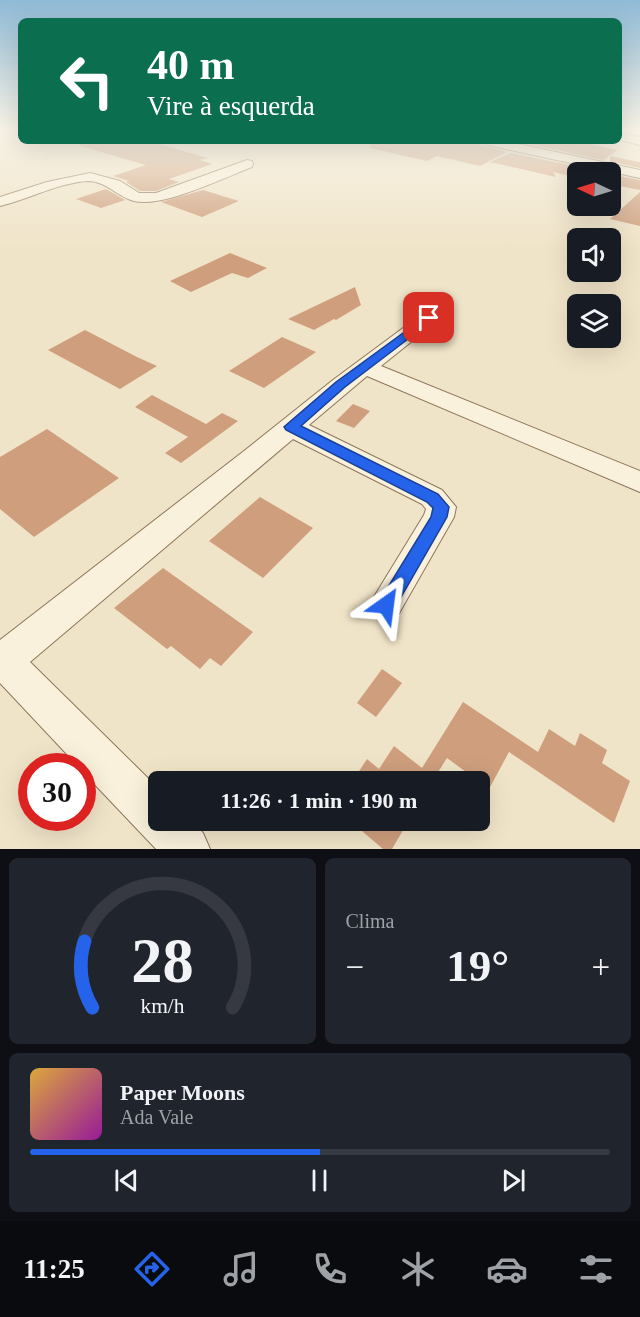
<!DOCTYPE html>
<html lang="pt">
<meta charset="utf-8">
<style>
body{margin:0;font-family:"Times New Roman",serif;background:#20242c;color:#f1f3f6;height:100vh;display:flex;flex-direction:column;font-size:22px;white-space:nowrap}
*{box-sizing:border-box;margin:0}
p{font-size:20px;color:#9ea1a6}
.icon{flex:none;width:33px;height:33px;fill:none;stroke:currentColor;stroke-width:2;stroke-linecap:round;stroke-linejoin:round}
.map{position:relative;height:849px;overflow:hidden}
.side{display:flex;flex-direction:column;gap:9px;padding:9px;background:#0d0f14;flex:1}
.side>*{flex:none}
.banner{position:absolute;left:18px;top:18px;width:604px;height:126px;border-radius:9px;box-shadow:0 6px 24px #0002;background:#0b6e4f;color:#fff;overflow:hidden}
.needle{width:39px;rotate:274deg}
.tools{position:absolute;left:567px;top:162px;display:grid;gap:12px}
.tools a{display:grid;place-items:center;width:54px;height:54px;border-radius:9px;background:#171b24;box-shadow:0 6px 24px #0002;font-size:30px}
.speed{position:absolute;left:18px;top:753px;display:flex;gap:12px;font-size:30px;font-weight:700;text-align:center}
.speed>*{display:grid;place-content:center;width:78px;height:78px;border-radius:50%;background:#171b24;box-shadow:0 6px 24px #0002;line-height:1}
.speed .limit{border:9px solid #d22;background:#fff;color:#111}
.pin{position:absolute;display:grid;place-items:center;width:51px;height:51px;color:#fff;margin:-26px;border-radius:12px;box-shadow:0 3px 9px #0006}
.me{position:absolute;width:66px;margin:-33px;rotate:31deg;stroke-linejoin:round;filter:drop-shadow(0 0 4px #0008)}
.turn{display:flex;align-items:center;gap:21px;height:126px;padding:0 30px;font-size:27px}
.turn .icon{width:78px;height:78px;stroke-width:2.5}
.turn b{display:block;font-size:42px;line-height:51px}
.big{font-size:45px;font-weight:700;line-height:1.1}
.side .card{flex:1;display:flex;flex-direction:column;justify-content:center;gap:9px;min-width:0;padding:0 21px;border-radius:9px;background:#20242c}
.side .dial{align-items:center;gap:0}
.dial svg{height:156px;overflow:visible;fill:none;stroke:#363941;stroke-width:7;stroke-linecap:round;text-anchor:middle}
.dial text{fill:#f1f3f6;stroke:none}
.song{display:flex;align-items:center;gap:18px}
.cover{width:72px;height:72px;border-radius:9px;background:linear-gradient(135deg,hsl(40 70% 55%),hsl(300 70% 35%))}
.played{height:6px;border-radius:3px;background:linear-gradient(90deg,#2563eb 50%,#363941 50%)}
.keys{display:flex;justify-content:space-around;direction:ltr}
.heat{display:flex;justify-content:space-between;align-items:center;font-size:33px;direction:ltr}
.side .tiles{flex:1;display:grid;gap:9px;grid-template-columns:1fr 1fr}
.card:last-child{grid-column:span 2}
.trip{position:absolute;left:148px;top:771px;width:342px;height:60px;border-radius:9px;background:#171b24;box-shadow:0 6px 24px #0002;font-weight:700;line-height:60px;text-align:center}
.menu{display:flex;height:96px;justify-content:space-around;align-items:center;background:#090b0e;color:#9ea1a6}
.menu .icon{width:42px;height:42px}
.menu .active{color:#2563eb}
.menu b{font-size:27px;color:#f1f3f6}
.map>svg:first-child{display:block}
</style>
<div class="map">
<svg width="640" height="849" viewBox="0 0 640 849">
<rect width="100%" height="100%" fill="#f0e4c8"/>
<!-- building -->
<g fill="#cf9f7d">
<polygon points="80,141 149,141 208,158 200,160 212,164 169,179 179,182 156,191 140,191 126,182 129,181 113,176 146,165 80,146"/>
<polygon points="370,141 465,141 507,152 480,166 437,156 427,161 370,148"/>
<polygon points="535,141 554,143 572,141 618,150 603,160 529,144"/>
<polygon points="511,153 589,169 585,172 578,172 578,178 553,172 556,177 490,162"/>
<polygon points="610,156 640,162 640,168 610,161"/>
<polygon points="610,174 640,180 640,190 610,184"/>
<polygon points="106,189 125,200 101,208 76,199"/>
<polygon points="203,190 239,201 202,217 161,202"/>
<polygon points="640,192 640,226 610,219"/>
<polygon points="230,253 267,268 248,278 232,273 191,292 170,281"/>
<polygon points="355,287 361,305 336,320 334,319 314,330 288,319"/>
<polygon points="85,330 137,357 157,366 120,389 48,350"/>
<polygon points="282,337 316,352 264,388 229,371"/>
<polygon points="152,395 206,424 222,413 238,421 181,463 165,453 188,437 135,407"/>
<polygon points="353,404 370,411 354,428 336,421"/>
<polygon points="47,429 119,478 34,537 0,509 0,457"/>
<polygon points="260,497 313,528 263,578 209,541"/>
<polygon points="163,568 253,632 221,666 210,658 200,669 171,646 167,649 114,608"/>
<polygon points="382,669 402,683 376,717 357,703"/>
<polygon points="463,702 538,752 549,729 575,746 580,733 607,750 602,763 630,781 614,823 509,752 489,789 447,758 435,777 440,782 352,782 367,759 379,769 394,746 422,768"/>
<polygon points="349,820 409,820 392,849 383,849"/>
</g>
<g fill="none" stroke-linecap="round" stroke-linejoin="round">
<defs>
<g id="minor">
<polygon points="620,134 640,137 640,145 620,140"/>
<polygon points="481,141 504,141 640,170 640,178 487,145"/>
<path d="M247,160L252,161L253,164L252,167C223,178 163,208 134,201C118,197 106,181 88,181C58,183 29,199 0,206V197L47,182L90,173L120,181L139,193H156Z"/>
<polygon points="429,312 436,314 439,318 436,322 381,366 640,471 640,492 367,376 309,425 442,490 456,507 454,517 398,615 386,620 374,615 369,605 424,515 426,509 422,504 293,439 30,662 159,789 159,820 191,820 203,833 210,849 156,849 82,771 82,766 78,766 0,683 0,640 244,451 333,380 422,314"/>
</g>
</defs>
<!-- minor casing -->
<use href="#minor" stroke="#8d765c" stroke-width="2"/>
<!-- minor -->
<use href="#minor" fill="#faf1dc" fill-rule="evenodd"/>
</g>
<!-- sky -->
<linearGradient id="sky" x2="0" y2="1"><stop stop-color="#8fbad6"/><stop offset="0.52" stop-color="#f8f3e6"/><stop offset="1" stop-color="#f8f3e6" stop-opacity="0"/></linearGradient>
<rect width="640" height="249" fill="url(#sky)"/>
<!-- route -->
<polygon fill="#2563eb" stroke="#184099" stroke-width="1.5" points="429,314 433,315 433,320 345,387 301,426 438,494 449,507 447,517 393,611 386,613 380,611 377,605 431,517 433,508 427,502 286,430 284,427 336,382"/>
</svg>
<div class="tools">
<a><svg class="needle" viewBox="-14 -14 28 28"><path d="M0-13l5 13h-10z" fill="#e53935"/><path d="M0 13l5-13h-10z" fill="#9ea1a6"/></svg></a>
<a><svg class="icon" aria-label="sound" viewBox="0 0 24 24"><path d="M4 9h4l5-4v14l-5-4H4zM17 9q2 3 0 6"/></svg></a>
<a><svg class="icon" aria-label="layers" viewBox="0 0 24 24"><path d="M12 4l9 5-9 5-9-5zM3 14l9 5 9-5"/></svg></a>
</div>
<div class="speed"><div class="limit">30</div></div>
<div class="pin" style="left:429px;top:318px;background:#d93025"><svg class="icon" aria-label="arrive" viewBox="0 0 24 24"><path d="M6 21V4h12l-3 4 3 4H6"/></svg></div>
<svg class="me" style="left:386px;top:605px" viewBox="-20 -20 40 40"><path d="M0-17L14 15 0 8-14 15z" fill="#2563eb" stroke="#fff" stroke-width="4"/></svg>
<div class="trip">11:26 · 1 min · 190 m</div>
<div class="banner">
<div class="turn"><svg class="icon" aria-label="left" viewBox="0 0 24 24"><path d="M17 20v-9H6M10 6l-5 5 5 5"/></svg><div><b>40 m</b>Vire à esquerda</div></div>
</div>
</div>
<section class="side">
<div class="tiles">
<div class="card dial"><svg viewBox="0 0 100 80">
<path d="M14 69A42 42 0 1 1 86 69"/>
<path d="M14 69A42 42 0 0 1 10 35" stroke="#2563eb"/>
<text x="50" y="56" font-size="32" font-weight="700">28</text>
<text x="50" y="72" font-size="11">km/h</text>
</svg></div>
<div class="card"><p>Clima</p>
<div class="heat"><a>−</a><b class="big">19°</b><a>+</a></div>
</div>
<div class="card">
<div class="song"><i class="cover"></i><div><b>Paper Moons</b><p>Ada Vale</p></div></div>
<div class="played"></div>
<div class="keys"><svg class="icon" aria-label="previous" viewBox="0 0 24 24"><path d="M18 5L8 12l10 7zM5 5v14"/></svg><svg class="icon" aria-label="pause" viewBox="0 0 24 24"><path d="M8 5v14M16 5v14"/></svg><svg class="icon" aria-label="next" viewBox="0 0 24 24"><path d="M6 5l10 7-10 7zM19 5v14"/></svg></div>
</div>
</div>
</section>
<nav class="menu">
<b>11:25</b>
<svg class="icon active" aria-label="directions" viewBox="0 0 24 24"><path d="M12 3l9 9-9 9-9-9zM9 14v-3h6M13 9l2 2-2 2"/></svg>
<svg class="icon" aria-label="music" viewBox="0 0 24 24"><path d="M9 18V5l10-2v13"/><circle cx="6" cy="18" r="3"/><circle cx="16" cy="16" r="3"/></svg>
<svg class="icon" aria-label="phone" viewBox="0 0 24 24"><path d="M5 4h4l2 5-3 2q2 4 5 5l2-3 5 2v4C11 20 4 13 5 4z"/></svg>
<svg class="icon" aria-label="climate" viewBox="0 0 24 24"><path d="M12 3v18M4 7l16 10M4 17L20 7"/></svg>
<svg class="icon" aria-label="car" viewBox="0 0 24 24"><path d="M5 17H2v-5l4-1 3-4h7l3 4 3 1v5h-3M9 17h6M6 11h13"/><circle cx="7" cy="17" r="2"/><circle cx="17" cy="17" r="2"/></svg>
<svg class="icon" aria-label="filters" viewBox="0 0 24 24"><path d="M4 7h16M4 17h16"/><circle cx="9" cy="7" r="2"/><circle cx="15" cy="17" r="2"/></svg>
</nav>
